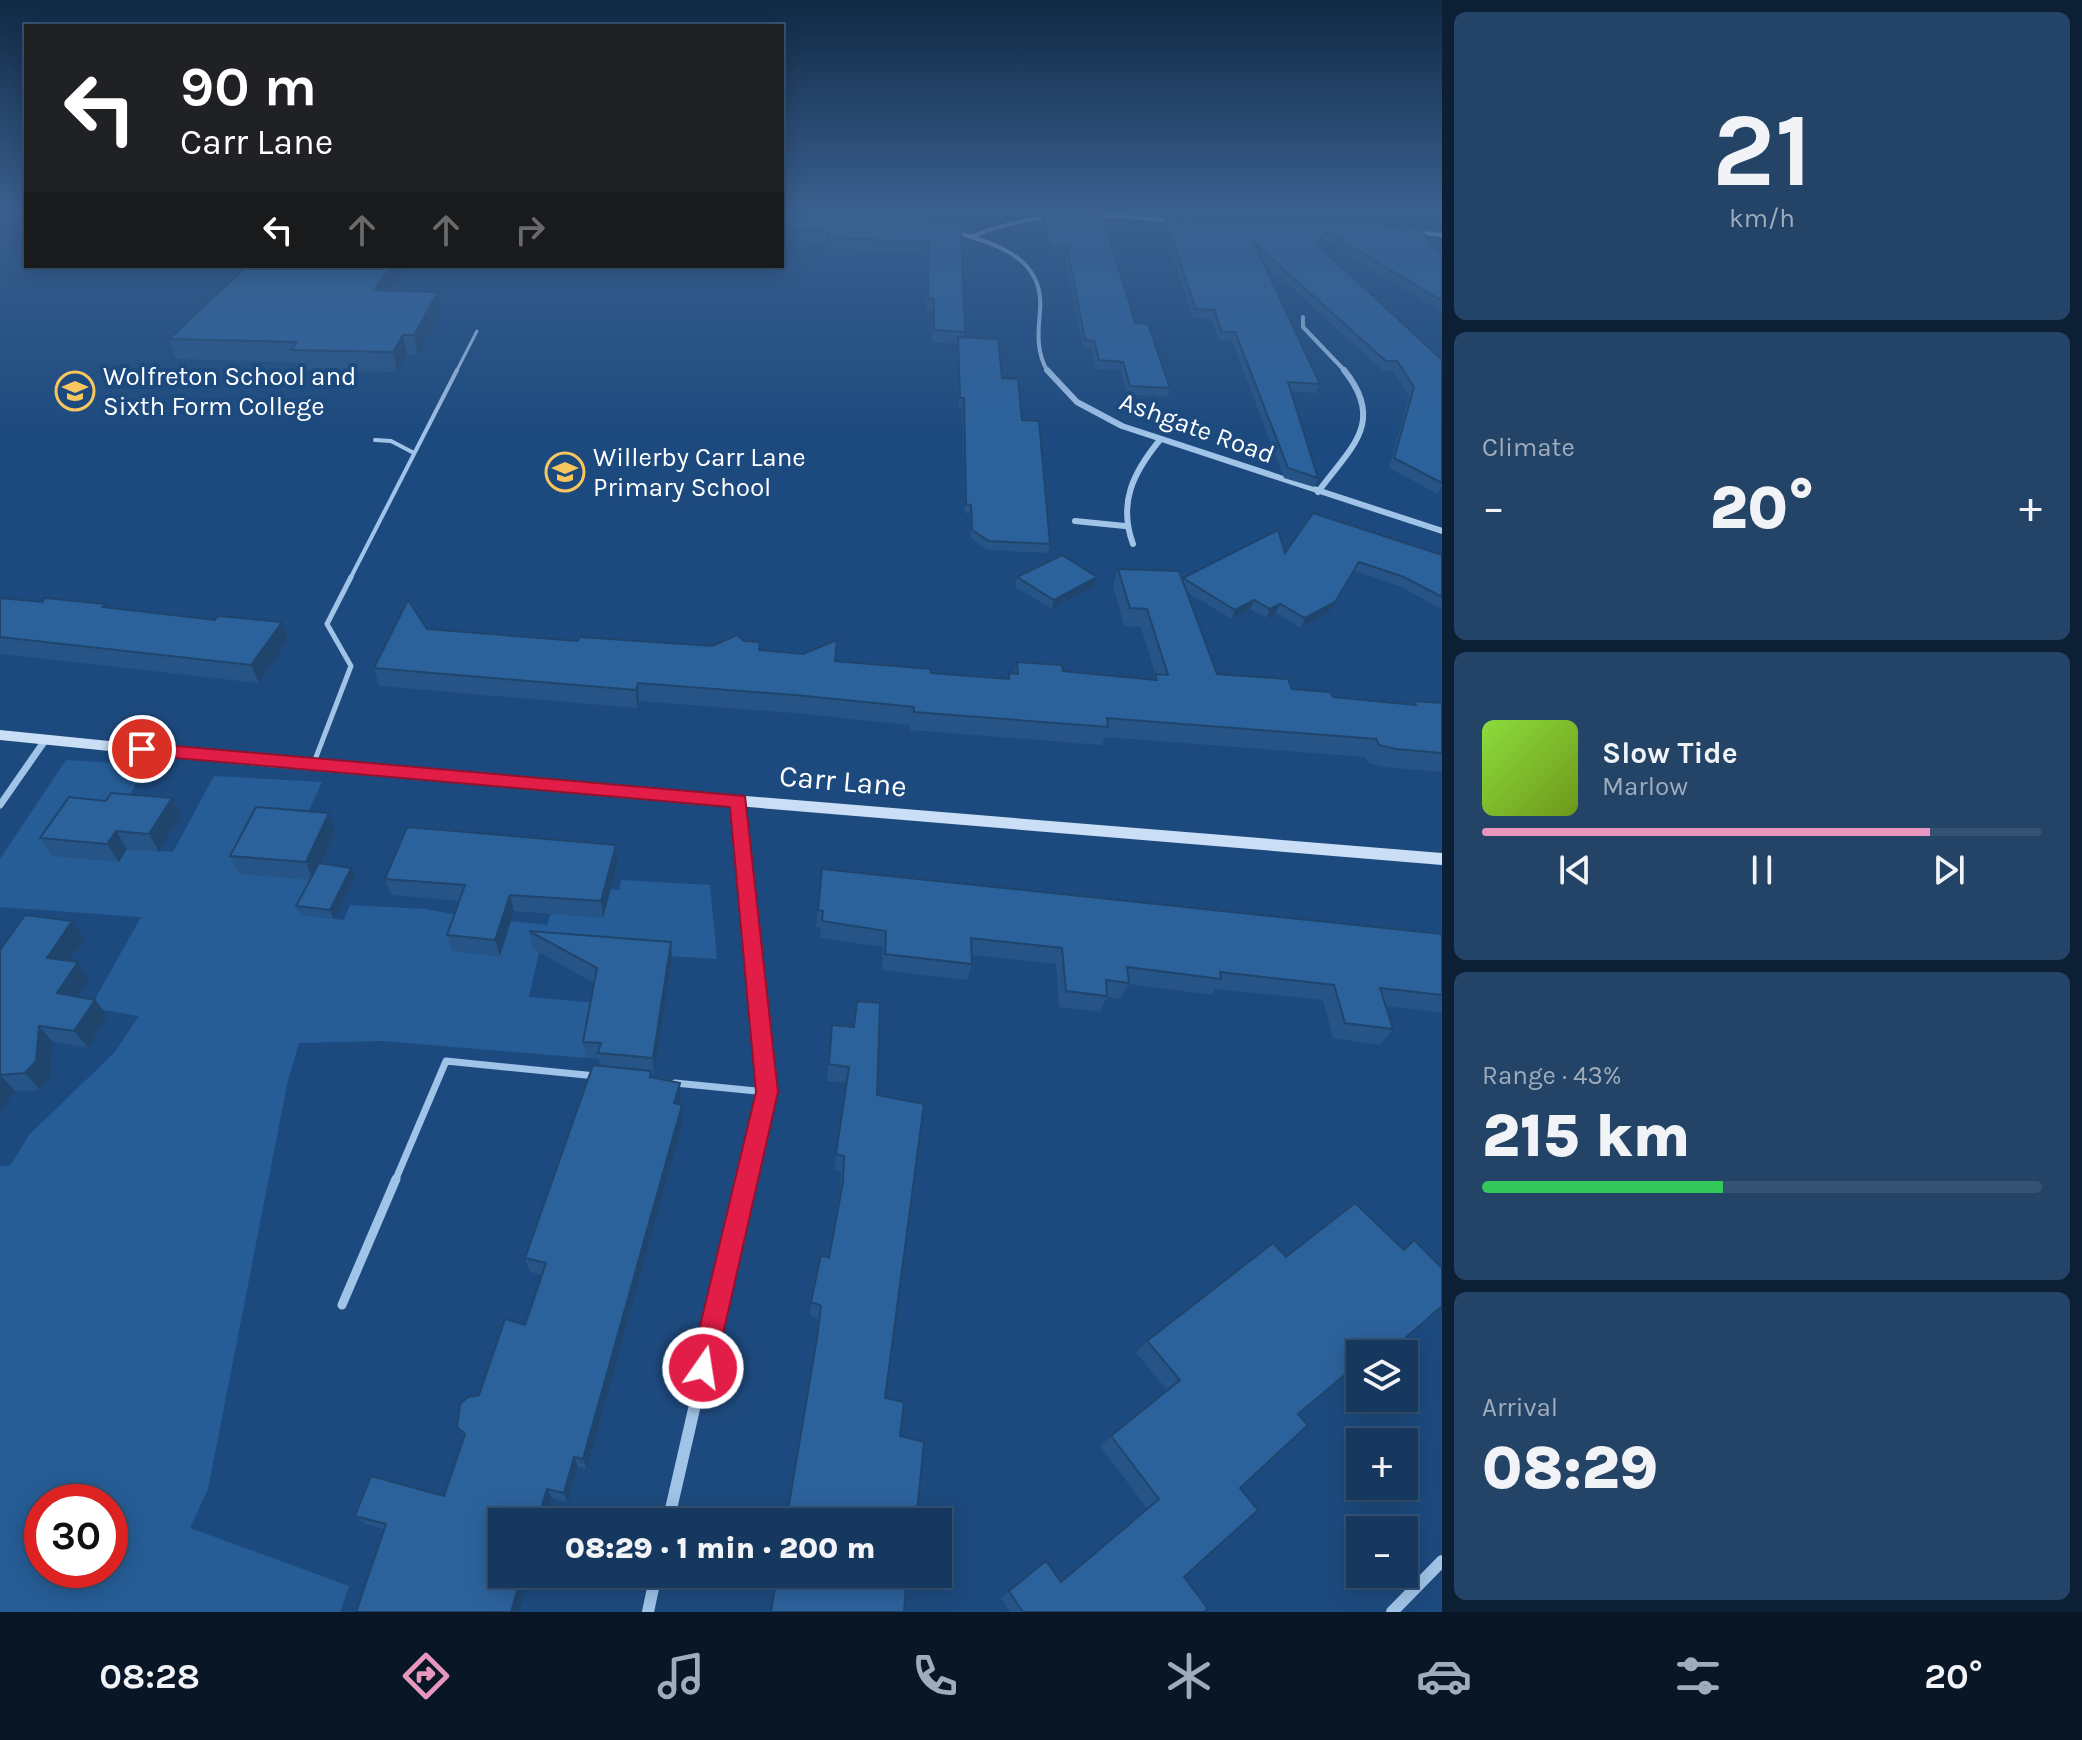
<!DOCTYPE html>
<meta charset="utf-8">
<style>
body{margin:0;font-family:Karla,sans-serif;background:#234367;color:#f1f3f6;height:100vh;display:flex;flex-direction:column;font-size:30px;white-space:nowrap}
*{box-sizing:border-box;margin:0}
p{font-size:26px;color:#9eacbc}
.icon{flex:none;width:44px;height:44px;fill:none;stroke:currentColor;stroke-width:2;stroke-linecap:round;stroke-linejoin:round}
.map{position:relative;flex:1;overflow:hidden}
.drawer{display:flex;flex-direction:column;gap:12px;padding:12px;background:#0c1f34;width:640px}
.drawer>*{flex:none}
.hud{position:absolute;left:24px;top:24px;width:760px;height:244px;border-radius:0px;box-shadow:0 4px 20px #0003,0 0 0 2px #355273;background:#202124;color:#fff;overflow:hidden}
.buttons{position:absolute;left:1346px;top:1340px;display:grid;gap:16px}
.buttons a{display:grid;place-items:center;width:72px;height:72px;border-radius:0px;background:#16385e;box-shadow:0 4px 20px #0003,0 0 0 2px #355273;font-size:40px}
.speed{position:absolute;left:24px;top:1484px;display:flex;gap:16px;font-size:40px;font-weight:700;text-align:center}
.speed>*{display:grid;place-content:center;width:104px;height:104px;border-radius:50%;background:#16385e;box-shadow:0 4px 20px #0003,0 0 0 2px #355273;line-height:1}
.speed .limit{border:12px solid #d22;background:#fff;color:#111}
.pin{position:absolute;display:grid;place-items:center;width:68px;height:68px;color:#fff;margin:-34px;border:4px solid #fff;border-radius:50%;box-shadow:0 2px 8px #0007}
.me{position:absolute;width:88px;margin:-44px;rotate:13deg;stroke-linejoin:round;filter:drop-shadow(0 0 6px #0008)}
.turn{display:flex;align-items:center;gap:28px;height:168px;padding:0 24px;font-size:36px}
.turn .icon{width:104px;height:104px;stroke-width:2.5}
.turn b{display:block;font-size:56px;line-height:68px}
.lanes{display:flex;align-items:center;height:76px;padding:0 24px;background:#0003;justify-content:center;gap:40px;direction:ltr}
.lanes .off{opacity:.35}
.big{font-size:60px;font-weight:800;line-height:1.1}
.drawer .widget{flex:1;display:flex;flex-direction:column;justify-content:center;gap:12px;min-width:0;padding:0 28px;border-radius:12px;background:#234367}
.drawer .dial{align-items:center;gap:0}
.dial b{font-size:104px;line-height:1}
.song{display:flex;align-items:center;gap:24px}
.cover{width:96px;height:96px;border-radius:12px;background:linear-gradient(135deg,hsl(90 70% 55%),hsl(80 70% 35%))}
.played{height:8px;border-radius:4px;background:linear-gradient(90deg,#e797bd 80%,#355273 80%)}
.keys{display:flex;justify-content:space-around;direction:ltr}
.heat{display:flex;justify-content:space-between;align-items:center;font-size:44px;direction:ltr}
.charge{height:12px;border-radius:6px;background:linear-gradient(90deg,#34c759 43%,#355273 0)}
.trip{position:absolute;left:488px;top:1508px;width:464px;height:80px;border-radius:0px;background:#16385e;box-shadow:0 4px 20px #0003,0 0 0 2px #355273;font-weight:800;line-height:80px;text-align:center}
.menu{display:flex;height:128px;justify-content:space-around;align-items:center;background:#091626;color:#9eacbc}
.menu .icon{width:56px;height:56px}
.menu .current{color:#e797bd}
.menu b{font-size:36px;color:#f1f3f6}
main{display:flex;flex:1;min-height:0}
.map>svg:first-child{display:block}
</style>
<main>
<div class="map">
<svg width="1442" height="1612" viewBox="0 0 1442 1612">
<rect width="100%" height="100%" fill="#1d4a7e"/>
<!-- green -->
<path fill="#265d96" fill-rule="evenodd" d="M66,760L145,765L122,811L127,849L173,852L214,776L322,782L302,825L315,877L301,915L344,920L350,905L425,909L464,916L453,951L499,956L511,921L547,925L552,910L602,888L619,890L621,880L710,885L717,959L540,948L529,997L596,1003L586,1058L382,1041L299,1043L288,1080L208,1489L190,1528L349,1586L340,1612H0V1166H10L29,1135L114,1053L139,1016L90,1008L141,917L0,907V859ZM42,1502H110V1570H42Z"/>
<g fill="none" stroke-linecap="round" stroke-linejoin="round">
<!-- lane-far4 -->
<polyline stroke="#a0c3e8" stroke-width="3" points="456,372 477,331"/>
<!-- lane-far3 -->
<g stroke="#a0c3e8" stroke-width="4">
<polyline points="375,440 391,441 414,453"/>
<polyline points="350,579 457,370"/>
</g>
<!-- lane-far2 -->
<polyline stroke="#a0c3e8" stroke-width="5" points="313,765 351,666 327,624 351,577"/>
<!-- lane-far1 -->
<g stroke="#a0c3e8" stroke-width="7">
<polyline points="675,1083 767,1092"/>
<polyline points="395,1181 446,1061 596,1076"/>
</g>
<!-- lane -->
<polyline stroke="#a0c3e8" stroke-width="9" points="342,1305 396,1179"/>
<!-- street-far4 -->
<g stroke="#a0c3e8" stroke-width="4">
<path d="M952,231C996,244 1045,257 1040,311C1038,333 1036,352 1048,372"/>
<polyline points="1413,232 1442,235"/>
<path d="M973,236C1040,208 1105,214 1176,221"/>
<polyline points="1303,317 1303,327 1346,372"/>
</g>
<!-- street-far3 -->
<g stroke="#a0c3e8" stroke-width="6">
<polyline points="1047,370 1077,402 1122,426 1442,531"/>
<path d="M1318,492C1349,449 1387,423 1344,370"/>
<polyline points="1075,521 1125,526"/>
<path d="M1133,544C1118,503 1133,473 1159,441"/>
</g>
<!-- street-far2 -->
<g stroke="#a0c3e8" stroke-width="7">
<polyline points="739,801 743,843"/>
<polyline points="0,805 46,739"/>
</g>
<!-- street-far1 -->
<polyline stroke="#a0c3e8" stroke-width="9" points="743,841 767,1092 747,1181"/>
<!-- street -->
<g stroke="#a0c3e8" stroke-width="12">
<polyline points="668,1522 747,1179"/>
<polyline points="648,1612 656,1574"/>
<polyline points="1392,1612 1442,1561"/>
</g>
<!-- secondary -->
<polygon fill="#cadff6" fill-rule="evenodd" points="0,730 269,757 1442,853 1442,865 269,767 0,740"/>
</g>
<!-- wall -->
<g fill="#265486">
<rect x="0" y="210" width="26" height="7"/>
<polygon points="782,210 966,210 965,213 961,213 959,226 965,332 964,338 1002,378 1022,420 1050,544 1048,553 987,550 971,538 970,513 965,513 962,407 959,407 957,344 932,342 933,311 926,310 928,254 827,249 828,243 782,241"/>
<polygon points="1040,210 1099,210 1098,213"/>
<polygon points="1157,210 1442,210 1442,216 1412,216 1407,226 1384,225 1442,257 1442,312 1323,240 1319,246 1442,360 1442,486 1438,494 1389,468 1409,396 1393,370 1382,370 1262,261 1320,384 1316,393 1291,391 1318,478 1314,487 1284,478 1232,341 1219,340 1211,319 1193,318 1163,227 1165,219 1318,223 1160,217"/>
<polygon points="1042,212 1135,323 1170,388 1167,397 1127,394 1121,370 1096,369 1092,349 1083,348 1065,254 1049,254 1041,220"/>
<polygon points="236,266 409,266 391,291 442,311 418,355 407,355 397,372 297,370 295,362 176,359 169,339 238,274"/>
<polygon points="1285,553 1442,555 1442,609 1399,586 1355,571 1330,611 1301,628 1276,613 1266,618 1250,609 1231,619 1187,592 1217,674 1333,697 1412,705 1414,701 1442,703 1442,772 1385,767 1368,763 1365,757 1105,737 1102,745 910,730 910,725 794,713 639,701 637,708 379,686 374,668 427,629 578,641 712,646 744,641 760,642 760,650 931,673 1007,679 1009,673 1014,674 1017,662 1063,671 1153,680 1155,674 1141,627 1124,626 1113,586 1118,569 1182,579 1183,578"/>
<polygon points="1017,577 1094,586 1052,609 1015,587"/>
<polygon points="0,598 108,608 288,640 259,683 0,654"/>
<polygon points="172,798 181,816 159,852 127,849 119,862 53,856 40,838 106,801"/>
<polygon points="329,813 336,831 321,864 355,877 334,919 300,915 296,906 310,880 239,874 230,856"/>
<polygon points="616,845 618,862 603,918 514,911 500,956 452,951 447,935 459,901 391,895 385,879"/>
<polygon points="822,869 1442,934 1442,1013 1386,1006 1393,1029 1380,1045 1333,1038 1323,1000 1215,989 1212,995 1128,984 1121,999 1107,997 1100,1012 1059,1007 1056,964 972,955 972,964 967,980 882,970 883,947 820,938 821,927 816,927"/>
<polygon points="72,921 85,938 70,961 90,979 79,997 95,1000 108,1016 88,1048 53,1042 50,1078 40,1090 15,1091 0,1115 0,950"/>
<polygon points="529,931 672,960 654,1075 651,1074 651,1077 681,1099 679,1104 683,1121 587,1469 578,1467 568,1503 552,1498 545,1522 502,1522 530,1574 519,1612 356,1612 384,1529 365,1524 355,1516 444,1496 464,1437 457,1427 525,1325 542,1275 530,1272 525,1258 600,1066 599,1059 586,1058 583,1042 594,983 533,949"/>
<polygon points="832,1025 877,1095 885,1398 900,1436 917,1512 912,1520 815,1350 818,1319 809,1315 821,1255 829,1258 840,1197 841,1171 834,1170 846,1083 827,1081"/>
<polygon points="1355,1203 1393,1349 1386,1354 1360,1354 1298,1414 1240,1488 1184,1577 1204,1612 1010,1612 1001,1598 1046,1561 1060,1582 1147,1508 1100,1446 1111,1436 1167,1390 1136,1353 1147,1341 1286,1257"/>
</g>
<!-- shaded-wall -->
<g fill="#1f456d">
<polygon points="392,266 409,266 378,310 374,290"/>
<polygon points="438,292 442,311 418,355 414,335"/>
<polygon points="403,335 407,355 397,372 393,352"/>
<polygon points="1359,562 1330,611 1301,628 1305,618"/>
<polygon points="1097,577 1094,586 1052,609 1054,600"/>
<polygon points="1254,600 1250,609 1231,619 1235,610"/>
<polygon points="1280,604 1276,613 1266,618 1270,609"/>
<polygon points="282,622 288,640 259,683 251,665"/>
<polygon points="638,683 639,701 637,708 636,690"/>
<polygon points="172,798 181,816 159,852 149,834"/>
<polygon points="329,813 336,831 313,880 306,862"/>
<polygon points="116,831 127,849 119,862 107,844"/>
<polygon points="616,845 618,862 603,918 601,901"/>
<polygon points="351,868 355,877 334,919 330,910"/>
<polygon points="510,895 514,911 500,956 495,940"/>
<polygon points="72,921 85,938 60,975 47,958"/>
<polygon points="671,942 672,960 654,1075 653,1058"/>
<polygon points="78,962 90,979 71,1010 57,993"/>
<polygon points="95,1000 108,1016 88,1048 74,1031"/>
<polygon points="39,1026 53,1042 50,1078 40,1090 25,1073"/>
<polygon points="0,1075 15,1091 0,1115"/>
<polygon points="680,1083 681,1099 675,1119 674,1103"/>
<polygon points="682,1105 683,1121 587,1469 583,1459"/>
<polygon points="574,1457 578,1467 568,1503 564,1493"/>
<polygon points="547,1489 552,1498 545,1522 537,1522"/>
<polygon points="522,1574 530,1574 519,1612 511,1612"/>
</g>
<!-- building -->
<g fill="#2c629c" stroke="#1f456d" stroke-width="2">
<polygon points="782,210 862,210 902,214 961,226 965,332 934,330 934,299 928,298 929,242 828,238 829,232 782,229"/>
<polygon points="931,210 961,210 961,216"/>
<polygon points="1271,210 1408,210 1412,215"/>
<polygon points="1042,212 1103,216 1135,323 1148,324 1170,388 1130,386 1123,362 1099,360 1094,341 1085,340 1067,247 1050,246"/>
<polygon points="1165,219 1374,224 1420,229 1442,257 1442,301 1327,232 1317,244 1442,360 1442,483 1394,458 1414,387 1397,361 1386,361 1254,243 1320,384 1288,382 1318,478 1288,468 1235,332 1222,332 1214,310 1196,309"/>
<polygon points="247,266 392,266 374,290 438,292 414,335 403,335 393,352 291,350 297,342 169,339"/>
<polygon points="958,337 998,339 1002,378 1018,379 1022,420 1039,421 1050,544 989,541 972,530 971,505 966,504 964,398 960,398"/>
<polygon points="1313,513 1442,555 1442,597 1404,577 1359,562 1335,602 1305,618 1280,604 1270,609 1254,600 1235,610 1183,578 1278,530 1285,553"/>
<polygon points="1062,555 1097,577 1054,600 1017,577"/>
<polygon points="1118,569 1179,571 1217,674 1288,679 1292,689 1330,692 1333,697 1416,705 1414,701 1442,703 1442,753 1396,749 1379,745 1376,739 1107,718 1108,727 914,712 914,707 795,695 638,683 636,690 374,668 408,600 427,629 578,641 580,637 712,646 737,635 744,641 760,642 759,650 803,654 837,640 835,661 931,669 931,673 1009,679 1009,673 1018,674 1017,662 1062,665 1063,671 1157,680 1155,674 1168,675 1147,609 1130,608"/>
<polygon points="0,598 42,602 45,598 106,604 103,607 215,620 218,616 282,622 251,665 0,637"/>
<polygon points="111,793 172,798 149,834 116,831 107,844 40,838 69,797 106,801"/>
<polygon points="256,807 329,813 306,862 230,856"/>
<polygon points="407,827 616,845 601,901 510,895 495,940 447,935 465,885 385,879"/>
<polygon points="319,863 351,868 330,910 296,906"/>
<polygon points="822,869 1442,934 1442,995 1380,988 1393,1029 1345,1023 1334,985 1220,972 1221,979 1127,967 1129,983 1106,980 1107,996 1066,991 1062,948 971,938 972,964 885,954 886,931 822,921 823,911 818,910"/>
<polygon points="25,915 72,921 47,958 78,962 57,993 95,1000 74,1031 39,1026 36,1061 25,1073 0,1075 0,950"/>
<polygon points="529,931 671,942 653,1058 598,1053 601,1043 583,1042 597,968"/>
<polygon points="857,1001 880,1003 877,1095 924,1104 885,1398 904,1402 900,1436 924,1442 917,1512 913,1512 912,1522 786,1522 817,1338 821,1306 811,1302 821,1255 829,1258 843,1182 844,1156 836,1154 849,1067 829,1064 832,1025 854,1027"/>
<polygon points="593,1065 651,1071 650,1077 680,1083 674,1103 682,1105 583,1459 574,1457 564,1493 547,1489 537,1522 502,1522 502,1574 522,1574 511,1612 356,1612 386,1524 355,1516 371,1476 444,1496 465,1434 457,1427 460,1404 468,1397 479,1395 505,1319 525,1325 546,1263 525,1258"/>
<polygon points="1355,1203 1404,1250 1414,1240 1442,1268 1442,1306 1393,1349 1385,1341 1369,1354 1360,1354 1360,1362 1298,1414 1308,1425 1240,1488 1258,1510 1184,1577 1208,1609 1204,1612 1023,1612 1009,1591 1046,1561 1061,1582 1159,1499 1111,1436 1180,1380 1147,1341 1273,1243 1286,1257"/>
<polygon points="777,1574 907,1574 904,1612 771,1612"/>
</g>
<!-- sky -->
<linearGradient id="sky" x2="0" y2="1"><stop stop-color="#102945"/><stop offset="0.48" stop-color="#3a608f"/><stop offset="1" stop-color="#3a608f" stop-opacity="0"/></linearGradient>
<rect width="1442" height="435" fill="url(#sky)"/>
<!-- route -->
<polygon fill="#e11d48" stroke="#92132f" stroke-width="2" points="142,743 745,796 778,1092 713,1378 703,1382 694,1378 690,1368 756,1092 730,807 142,755 133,749"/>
<!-- icons -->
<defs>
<symbol id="school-ring" viewBox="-11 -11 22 22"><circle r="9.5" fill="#1d4a7e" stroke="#f8c65e" stroke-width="1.5"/><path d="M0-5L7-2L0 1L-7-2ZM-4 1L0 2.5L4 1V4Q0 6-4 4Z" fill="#f8c65e"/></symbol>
</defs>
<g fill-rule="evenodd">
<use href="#school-ring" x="53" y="369" width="44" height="44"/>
<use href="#school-ring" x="543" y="450" width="44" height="44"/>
</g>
<g text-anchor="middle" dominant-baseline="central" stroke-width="8" stroke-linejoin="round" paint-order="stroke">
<!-- far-poi labels -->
<g font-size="26" fill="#fff" stroke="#1d4a7e" text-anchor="start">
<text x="103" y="376">Wolfreton School and<tspan x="103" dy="30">Sixth Form College</tspan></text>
<text x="593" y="457">Willerby Carr Lane<tspan x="593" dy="30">Primary School</tspan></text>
</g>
<!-- far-street labels -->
<g font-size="26" fill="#fff" stroke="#1d4a7e">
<text transform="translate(1197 428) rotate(20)">Ashgate Road</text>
</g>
<!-- street labels -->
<g font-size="30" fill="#fff" stroke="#1d4a7e">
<text transform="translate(843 781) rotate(5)">Carr Lane</text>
</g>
</g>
</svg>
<div class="buttons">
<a><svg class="icon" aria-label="layers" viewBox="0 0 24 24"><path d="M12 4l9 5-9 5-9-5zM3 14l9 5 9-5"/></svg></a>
<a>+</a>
<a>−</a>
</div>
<div class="speed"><div class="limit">30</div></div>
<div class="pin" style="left:142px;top:749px;background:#d93025"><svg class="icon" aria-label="arrive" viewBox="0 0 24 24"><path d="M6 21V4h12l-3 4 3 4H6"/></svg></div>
<svg class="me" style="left:703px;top:1368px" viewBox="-20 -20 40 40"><circle r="17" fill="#e11d48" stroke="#fff" stroke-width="3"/><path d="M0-11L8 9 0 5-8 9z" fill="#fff"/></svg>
<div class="trip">08:29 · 1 min · 200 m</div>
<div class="hud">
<div class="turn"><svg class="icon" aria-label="left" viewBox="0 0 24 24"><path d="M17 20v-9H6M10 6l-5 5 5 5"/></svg><div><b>90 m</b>Carr Lane</div></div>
<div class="lanes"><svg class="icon" aria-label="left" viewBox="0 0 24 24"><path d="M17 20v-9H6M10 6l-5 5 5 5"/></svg><svg class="icon off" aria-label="ahead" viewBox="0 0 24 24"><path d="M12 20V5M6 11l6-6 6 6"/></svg><svg class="icon off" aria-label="ahead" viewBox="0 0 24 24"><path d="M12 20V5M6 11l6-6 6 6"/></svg><svg class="icon off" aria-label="right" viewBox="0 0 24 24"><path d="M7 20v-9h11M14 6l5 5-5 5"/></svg></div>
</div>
</div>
<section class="drawer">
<div class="widget dial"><b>21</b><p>km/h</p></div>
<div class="widget"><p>Climate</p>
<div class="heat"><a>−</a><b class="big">20°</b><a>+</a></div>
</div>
<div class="widget">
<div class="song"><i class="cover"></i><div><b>Slow Tide</b><p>Marlow</p></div></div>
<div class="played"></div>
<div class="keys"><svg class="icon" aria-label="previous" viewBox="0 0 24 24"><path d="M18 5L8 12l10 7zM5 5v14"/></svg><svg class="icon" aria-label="pause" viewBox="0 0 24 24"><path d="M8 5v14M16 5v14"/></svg><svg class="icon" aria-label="next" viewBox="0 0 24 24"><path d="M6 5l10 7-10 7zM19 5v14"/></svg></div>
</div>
<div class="widget"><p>Range · 43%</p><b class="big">215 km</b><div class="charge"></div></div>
<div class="widget"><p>Arrival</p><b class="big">08:29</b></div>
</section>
</main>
<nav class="menu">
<b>08:28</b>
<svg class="icon current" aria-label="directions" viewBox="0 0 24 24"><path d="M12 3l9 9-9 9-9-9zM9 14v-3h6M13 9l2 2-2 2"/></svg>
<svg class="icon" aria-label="music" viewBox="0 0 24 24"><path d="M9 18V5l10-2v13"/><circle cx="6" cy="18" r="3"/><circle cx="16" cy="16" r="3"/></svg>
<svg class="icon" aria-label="phone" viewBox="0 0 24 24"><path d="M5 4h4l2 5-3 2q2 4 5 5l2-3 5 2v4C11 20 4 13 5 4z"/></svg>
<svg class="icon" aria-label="climate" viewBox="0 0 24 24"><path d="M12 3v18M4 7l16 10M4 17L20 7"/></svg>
<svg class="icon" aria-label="car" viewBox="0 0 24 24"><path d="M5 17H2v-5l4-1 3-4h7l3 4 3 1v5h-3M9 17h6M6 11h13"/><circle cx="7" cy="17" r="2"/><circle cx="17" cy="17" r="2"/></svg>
<svg class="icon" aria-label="filters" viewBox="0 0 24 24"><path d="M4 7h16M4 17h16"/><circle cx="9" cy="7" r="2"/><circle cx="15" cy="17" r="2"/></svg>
<b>20°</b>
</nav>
